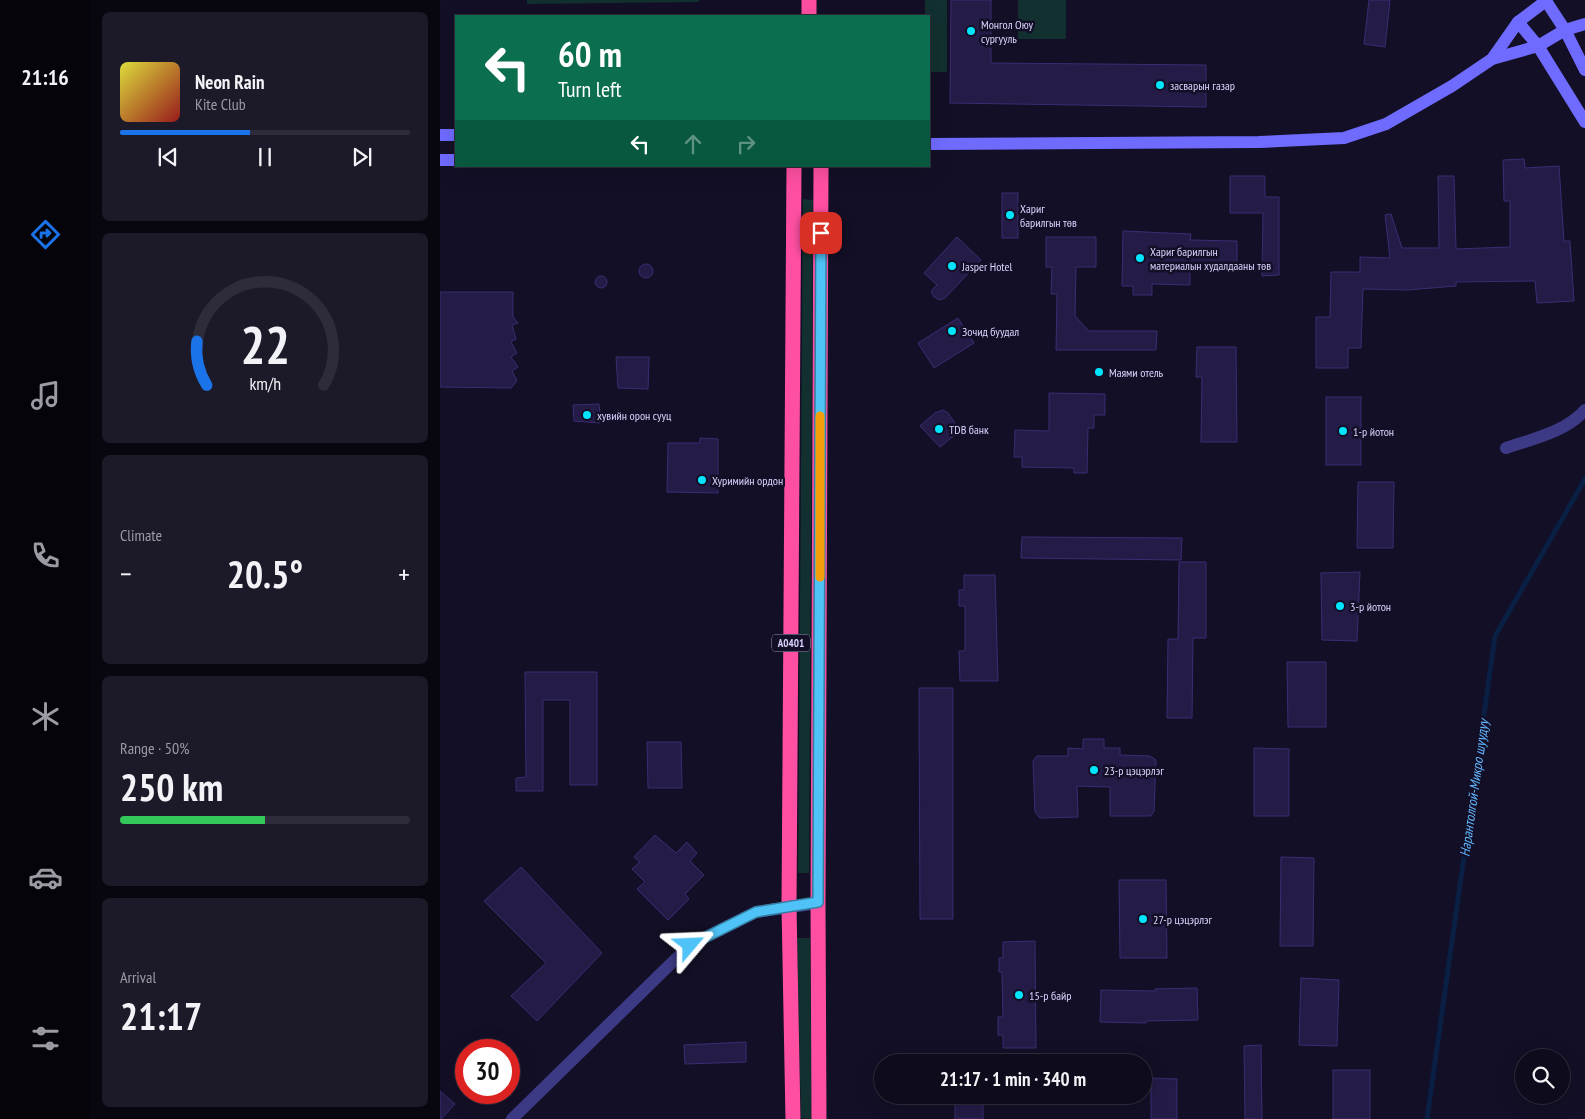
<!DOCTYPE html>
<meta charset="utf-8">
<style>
body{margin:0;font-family:"PT Sans Narrow",sans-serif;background:#1c1929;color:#f1f3f6;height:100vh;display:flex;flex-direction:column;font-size:19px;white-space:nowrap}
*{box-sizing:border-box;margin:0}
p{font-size:16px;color:#9b9ba3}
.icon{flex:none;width:28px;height:28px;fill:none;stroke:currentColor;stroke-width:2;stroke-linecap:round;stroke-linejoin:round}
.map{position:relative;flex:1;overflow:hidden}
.side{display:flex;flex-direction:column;gap:12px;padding:12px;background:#08060f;width:350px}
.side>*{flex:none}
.guide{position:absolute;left:15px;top:15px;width:475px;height:152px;border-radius:0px;box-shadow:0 5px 20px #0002,0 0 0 1px #2e2b3b;background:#0b6e4f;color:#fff;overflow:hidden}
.fabs{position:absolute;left:1075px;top:1049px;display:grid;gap:10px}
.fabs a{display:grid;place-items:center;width:55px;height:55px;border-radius:50%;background:#0e0b1c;box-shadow:0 5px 20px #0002,0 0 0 1px #2e2b3b;font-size:25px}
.speed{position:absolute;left:15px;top:1039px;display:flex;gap:10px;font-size:25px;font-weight:700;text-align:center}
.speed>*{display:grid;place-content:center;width:65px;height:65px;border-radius:50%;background:#0e0b1c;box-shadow:0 5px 20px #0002,0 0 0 1px #2e2b3b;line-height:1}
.speed .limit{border:8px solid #d22;background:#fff;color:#111}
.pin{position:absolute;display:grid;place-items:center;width:42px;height:42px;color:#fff;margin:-21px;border-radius:10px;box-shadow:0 2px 8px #0006}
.me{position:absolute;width:55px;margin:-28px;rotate:64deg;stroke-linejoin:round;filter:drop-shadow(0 0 4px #0008)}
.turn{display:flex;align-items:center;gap:18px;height:105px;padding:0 20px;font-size:22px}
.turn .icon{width:65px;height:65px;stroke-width:2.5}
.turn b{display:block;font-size:35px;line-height:42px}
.lanes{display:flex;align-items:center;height:48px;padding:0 20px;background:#0003;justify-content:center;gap:25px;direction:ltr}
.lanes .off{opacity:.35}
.big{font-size:38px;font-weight:800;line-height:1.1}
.side .card{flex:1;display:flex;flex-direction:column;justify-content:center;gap:8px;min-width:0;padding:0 18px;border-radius:8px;background:#1c1929}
.side .dial{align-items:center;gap:0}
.dial svg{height:130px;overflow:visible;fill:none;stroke:#2e2b3b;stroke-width:7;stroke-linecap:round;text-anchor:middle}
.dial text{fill:#f1f3f6;stroke:none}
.song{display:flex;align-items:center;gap:15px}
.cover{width:60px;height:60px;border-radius:8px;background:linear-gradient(135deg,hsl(60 70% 55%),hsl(0 70% 35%))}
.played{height:5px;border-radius:2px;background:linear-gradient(90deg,#1a73e8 45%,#2e2b3b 45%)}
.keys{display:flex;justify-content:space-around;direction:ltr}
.heat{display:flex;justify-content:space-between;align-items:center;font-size:28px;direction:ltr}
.charge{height:8px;border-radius:4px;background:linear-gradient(90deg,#34c759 50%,#2e2b3b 0)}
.trip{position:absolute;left:434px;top:1054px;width:278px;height:50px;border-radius:25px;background:#0e0b1c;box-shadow:0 5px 20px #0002,0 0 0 1px #2e2b3b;font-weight:800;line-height:50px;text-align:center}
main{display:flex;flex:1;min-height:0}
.tab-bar{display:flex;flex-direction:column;width:90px;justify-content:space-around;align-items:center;background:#06040b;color:#9b9ba3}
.tab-bar .icon{width:35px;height:35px}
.tab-bar .active{color:#1a73e8}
.tab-bar b{font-size:22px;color:#f1f3f6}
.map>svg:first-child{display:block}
</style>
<main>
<nav class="tab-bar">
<b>21:16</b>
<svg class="icon active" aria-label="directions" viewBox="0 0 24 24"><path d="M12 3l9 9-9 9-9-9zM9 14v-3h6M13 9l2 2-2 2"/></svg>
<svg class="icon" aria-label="music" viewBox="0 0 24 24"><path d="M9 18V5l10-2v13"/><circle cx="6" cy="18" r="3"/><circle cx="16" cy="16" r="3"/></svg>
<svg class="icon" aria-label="phone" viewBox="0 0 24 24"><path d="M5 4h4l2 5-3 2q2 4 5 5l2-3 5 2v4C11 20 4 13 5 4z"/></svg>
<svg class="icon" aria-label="climate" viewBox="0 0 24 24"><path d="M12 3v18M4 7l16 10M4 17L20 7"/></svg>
<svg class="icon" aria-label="car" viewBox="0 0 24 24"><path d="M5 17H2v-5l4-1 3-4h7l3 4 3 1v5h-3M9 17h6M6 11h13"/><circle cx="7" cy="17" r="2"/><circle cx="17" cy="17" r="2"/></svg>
<svg class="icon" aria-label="filters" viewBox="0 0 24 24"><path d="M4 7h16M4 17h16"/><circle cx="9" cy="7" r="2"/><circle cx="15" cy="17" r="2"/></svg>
</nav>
<section class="side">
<div class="card">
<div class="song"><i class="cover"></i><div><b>Neon Rain</b><p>Kite Club</p></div></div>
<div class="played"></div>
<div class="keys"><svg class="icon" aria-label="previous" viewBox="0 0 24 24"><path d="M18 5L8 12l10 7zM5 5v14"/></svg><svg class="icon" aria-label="pause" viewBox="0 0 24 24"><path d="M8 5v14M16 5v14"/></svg><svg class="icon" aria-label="next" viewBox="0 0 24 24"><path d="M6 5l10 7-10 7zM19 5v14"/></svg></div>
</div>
<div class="card dial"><svg viewBox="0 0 100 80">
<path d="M14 69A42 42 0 1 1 86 69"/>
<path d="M14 69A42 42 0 0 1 8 42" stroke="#1a73e8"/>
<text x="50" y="56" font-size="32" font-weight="700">22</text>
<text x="50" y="72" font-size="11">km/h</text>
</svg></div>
<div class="card"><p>Climate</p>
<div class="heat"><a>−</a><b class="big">20.5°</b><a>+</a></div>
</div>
<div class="card"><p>Range · 50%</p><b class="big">250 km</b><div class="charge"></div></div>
<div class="card"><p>Arrival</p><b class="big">21:17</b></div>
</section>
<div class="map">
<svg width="1145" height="1119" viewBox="0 0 1145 1119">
<rect width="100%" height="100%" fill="#130f26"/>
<!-- green -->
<g fill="#12302f">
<polygon points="87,0 259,0 259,2 87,4"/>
<polygon points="485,0 507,0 507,72 489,72 489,16 485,16"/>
<rect x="578" y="0" width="48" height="39"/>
<polygon points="363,199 373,200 369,873 358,873"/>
<polygon points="357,938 370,938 372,1119 361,1118"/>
</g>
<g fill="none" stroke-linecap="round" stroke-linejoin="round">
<!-- stream -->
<polyline stroke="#0a1f44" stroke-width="5" points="987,1119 1055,636 1145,479"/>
</g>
<!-- building -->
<g fill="#241b47" stroke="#3b2d73">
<polygon points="511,0 551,0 551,63 766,65 766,107 510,103"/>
<polygon points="929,0 950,0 945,47 924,44"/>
<polygon points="1084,159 1085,168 1119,166 1124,241 1130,241 1134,301 1097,303 1095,281 1016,282 1016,286 967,290 923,289 921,348 908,348 908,368 876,368 876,317 890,317 891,272 920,272 920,257 950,258 945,215 951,214 962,248 999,248 998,176 1014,176 1016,249 1070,247 1070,201 1064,201 1063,160"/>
<polygon points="790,176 825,176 825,197 839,197 839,275 822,276 823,213 790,213"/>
<rect x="562" y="193" width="16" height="45"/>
<polygon points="683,231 751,234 750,240 797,241 797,271 750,270 750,285 712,284 712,295 693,295 693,286 682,286"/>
<polygon points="517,237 541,260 505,298 500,300 494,297 491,291 497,285 484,273"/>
<polygon points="606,237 656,237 656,267 636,267 635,316 649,331 717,331 716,350 616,350 617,294 611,294 612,267 606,267"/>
<circle cx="206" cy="271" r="7"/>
<circle cx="161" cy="282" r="6"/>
<polygon points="0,292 73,292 73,317 78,323 72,325 76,339 71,342 77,353 71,357 78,367 72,371 77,381 71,388 0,387"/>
<polygon points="518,318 534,343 494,368 478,343"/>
<polygon points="757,347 796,347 797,442 761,442 762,377 756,377"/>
<polygon points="176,357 209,357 208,389 178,388"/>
<polygon points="609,393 665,394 665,415 654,415 654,428 648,428 647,473 634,473 634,468 582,467 582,457 574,457 575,430 609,431"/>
<rect x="886" y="397" width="35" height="68"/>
<polygon points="159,404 161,421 160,423 134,421 133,405"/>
<polygon points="503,410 508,413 517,426 516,434 500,447 480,426 495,413"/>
<polygon points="260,438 278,439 278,493 227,492 228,443 260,443"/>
<polygon points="918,482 954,482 953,548 917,548"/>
<polygon points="582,537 742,538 741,560 581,558"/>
<polygon points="739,562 766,562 766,638 753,638 752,718 727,718 728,639 738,639"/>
<polygon points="920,572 917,641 882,640 881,573"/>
<polygon points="524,575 555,575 558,681 520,681 519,651 525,651 525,606 519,606 519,590 524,590"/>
<polygon points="847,662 886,662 886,727 848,727"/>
<polygon points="85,672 157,672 157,785 130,785 130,700 103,700 103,791 76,791 76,778 86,777"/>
<polygon points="479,688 513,688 513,919 480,919"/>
<polygon points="643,739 664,739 664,748 680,748 680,755 710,756 716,760 714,811 711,816 670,816 670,787 637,786 638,817 600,818 595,812 593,761 597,756 628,756 628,748 643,749"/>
<polygon points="207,742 241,742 242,788 208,788"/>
<polygon points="814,748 849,749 849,816 814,816"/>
<polygon points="215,835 236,853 247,842 257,853 250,861 264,875 245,894 249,899 228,920 197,889 205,882 192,869 200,862 194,857"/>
<polygon points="841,857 874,858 873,946 840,946"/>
<polygon points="81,867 162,953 97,1021 71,996 106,963 44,901"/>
<polygon points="679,880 726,880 727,958 680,958"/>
<polygon points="595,941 596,1048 563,1048 563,1035 558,1035 558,1017 563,1017 562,972 559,972 559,958 563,958 563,942"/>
<polygon points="861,978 899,980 897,1046 859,1045"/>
<polygon points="757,988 758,1020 706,1021 706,1023 660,1022 661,990 715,991 715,989"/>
<polygon points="306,1042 306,1062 245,1064 244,1045"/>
<polygon points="821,1045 822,1119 805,1119 804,1046"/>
<rect x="893" y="1070" width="37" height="49"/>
<polygon points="711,1078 737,1079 737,1119 711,1119"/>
<polygon points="0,1091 15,1104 1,1119 0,1119"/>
<rect x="515" y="1095" width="28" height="24"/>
</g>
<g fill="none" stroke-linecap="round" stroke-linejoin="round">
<!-- street -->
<g stroke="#3d3a85" stroke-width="12">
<path d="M1066,448C1092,439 1126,432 1145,410"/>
<polyline points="72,1119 250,945 316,912 378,903"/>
</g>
<!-- secondary -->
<g stroke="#6f6bff" stroke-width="12">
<polyline points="1106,1 1125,30 1145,70"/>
<polyline points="1078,22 1098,46 1145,122"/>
<polyline points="1052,59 1098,46 1125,30 1145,24"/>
<polyline points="0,135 16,135"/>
<polyline points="489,144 819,142 904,138 946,124 1012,86 1052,59 1078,22 1107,0"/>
<polyline points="0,160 16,160"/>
</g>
<!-- highway -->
<g stroke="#ff4fa3" stroke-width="15">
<polyline points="369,16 369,0"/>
<polyline points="353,1119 349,906 354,166"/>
<polyline points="379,1119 378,903 381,166"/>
</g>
</g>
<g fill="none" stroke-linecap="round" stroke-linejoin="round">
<defs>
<polyline id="route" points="250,945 316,912 378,902 381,233"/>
</defs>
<!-- route casing -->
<use href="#route" stroke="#337fa1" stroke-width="12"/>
<!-- route -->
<use href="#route" stroke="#4fc3f7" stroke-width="9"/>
<!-- slow -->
<polyline stroke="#f59e0b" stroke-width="9" points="380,577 380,416"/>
</g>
<!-- markers -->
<g fill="#00e5ff" stroke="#130f26" stroke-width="2">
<circle cx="531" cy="31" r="5"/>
<circle cx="720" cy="85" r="5"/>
<circle cx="570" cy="215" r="5"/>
<circle cx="700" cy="258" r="5"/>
<circle cx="512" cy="266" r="5"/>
<circle cx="512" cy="331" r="5"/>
<circle cx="659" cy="372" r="5"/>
<circle cx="147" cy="415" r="5"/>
<circle cx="499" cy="429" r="5"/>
<circle cx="903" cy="431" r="5"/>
<circle cx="262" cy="480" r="5"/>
<circle cx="900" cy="606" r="5"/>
<circle cx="654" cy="770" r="5"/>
<circle cx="703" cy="919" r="5"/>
<circle cx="579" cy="995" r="5"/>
</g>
<g text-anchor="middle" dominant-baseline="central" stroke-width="5" stroke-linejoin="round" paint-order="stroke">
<!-- shield labels -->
<rect fill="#130f26" stroke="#9e99be" stroke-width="1" x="332" y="634.5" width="38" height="17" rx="4"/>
<g font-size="11" font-weight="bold" fill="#d9d4ff">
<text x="351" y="643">A0401</text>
</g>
<!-- poi labels -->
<g font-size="12" fill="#d9d4ff" stroke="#130f26" text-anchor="start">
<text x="541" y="24">Монгол Оюу<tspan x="541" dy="14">сургууль</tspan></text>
<text x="730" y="85">засварын газар</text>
<text x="580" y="208">Хариг<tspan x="580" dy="14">барилгын төв</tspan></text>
<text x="710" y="251">Хариг барилгын<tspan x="710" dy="14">материалын худалдааны төв</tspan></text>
<text x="522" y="266">Jasper Hotel</text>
<text x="522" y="331">Зочид буудал</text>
<text x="669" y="372">Маями отель</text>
<text x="157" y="415">хувийн орон сууц</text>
<text x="509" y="429">TDB банк</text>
<text x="913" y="431">1-р йотон</text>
<text x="272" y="480">Хуримийн ордон</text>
<text x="910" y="606">3-р йотон</text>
<text x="664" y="770">23-р цэцэрлэг</text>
<text x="713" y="919">27-р цэцэрлэг</text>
<text x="589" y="995">15-р байр</text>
</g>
<!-- water labels -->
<g font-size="14" font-style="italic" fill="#62b6ff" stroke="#130f26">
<text transform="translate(1034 788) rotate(-82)">Нарантолгой-Микро шуудуу</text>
</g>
</g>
</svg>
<div class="fabs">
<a><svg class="icon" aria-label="search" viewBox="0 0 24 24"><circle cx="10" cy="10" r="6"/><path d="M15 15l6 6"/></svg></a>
</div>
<div class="speed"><div class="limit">30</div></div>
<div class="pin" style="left:381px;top:233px;background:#d93025"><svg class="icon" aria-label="arrive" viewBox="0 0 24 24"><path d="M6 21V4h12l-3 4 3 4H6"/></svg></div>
<svg class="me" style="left:250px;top:945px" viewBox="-20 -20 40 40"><path d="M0-17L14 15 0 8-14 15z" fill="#4fc3f7" stroke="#fff" stroke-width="4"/></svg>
<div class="trip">21:17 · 1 min · 340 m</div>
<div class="guide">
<div class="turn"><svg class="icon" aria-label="left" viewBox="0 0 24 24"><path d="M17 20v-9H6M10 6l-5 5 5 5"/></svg><div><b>60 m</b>Turn left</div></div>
<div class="lanes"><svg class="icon" aria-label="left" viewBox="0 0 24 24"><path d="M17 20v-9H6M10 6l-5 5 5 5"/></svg><svg class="icon off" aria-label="ahead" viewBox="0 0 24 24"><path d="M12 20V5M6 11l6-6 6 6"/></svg><svg class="icon off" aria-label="right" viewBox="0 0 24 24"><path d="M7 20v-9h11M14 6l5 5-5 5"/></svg></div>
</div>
</div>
</main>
